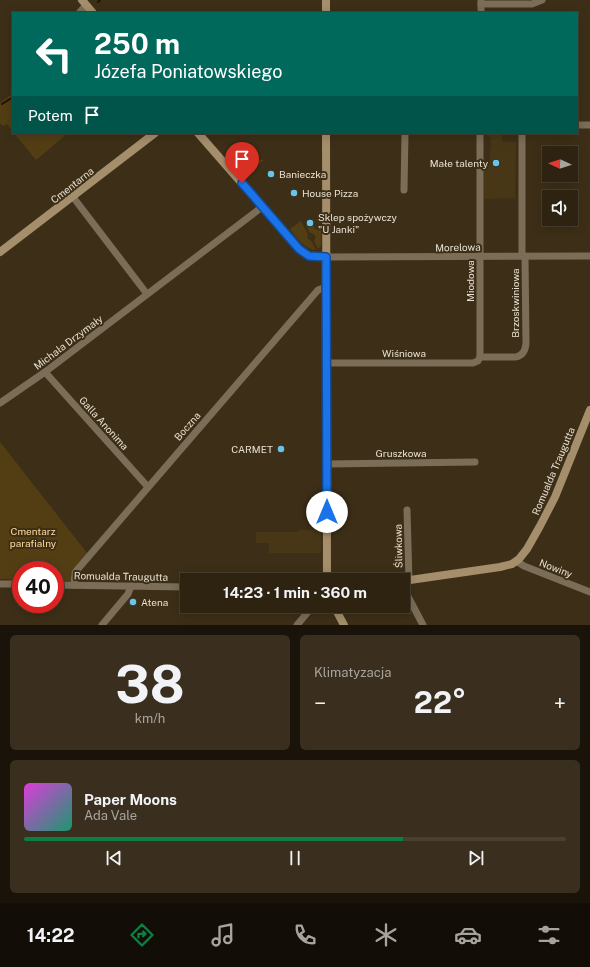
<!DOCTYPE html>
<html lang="pl">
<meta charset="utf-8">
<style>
body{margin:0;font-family:"Public Sans",sans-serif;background:#3a2f1f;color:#f1f3f6;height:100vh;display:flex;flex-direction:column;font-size:15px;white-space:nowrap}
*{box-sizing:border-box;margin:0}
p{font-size:13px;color:#a7a49f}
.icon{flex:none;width:22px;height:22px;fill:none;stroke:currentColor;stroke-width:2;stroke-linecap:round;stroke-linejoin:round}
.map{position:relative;height:625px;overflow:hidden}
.side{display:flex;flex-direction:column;gap:10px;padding:10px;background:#191309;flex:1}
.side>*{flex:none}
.top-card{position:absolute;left:12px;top:12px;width:566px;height:122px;border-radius:0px;box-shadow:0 2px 10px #0003,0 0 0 1px #494031;background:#00695c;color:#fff;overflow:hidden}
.needle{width:26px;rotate:274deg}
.buttons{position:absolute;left:542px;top:146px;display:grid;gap:8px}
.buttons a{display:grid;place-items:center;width:36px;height:36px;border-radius:0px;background:#2e2311;box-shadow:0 2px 10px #0003,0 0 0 1px #494031;font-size:20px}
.speed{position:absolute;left:12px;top:561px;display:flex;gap:8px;font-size:20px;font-weight:700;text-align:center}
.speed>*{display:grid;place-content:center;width:52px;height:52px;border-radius:50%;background:#2e2311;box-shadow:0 2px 10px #0003,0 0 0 1px #494031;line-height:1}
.speed .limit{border:6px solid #d22;background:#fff;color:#111}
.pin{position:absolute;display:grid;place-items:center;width:34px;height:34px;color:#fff;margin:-41px -17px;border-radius:50% 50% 50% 0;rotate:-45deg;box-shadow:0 0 4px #0007}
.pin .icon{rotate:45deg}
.me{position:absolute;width:44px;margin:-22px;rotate:0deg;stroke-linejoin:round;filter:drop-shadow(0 0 3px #0008)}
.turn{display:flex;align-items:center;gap:14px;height:84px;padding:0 16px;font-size:18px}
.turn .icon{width:52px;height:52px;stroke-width:2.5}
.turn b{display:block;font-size:28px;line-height:34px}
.then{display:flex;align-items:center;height:38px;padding:0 16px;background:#0003;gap:8px;font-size:15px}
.big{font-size:30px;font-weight:700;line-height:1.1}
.side .widget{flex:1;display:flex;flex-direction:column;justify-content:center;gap:6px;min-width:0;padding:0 14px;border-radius:6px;background:#3a2f1f}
.side .dial{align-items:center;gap:0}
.dial b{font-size:52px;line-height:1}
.song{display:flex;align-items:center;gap:12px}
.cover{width:48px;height:48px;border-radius:6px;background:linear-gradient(135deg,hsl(300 70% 55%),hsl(160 70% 35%))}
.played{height:4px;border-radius:2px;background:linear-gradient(90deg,#0b8043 70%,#494031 70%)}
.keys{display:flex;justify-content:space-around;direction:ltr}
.heat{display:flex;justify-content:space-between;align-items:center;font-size:22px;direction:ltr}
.side .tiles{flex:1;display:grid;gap:10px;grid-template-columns:1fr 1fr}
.widget:last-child{grid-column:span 2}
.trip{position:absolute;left:180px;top:573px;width:230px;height:40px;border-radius:0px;background:#2e2311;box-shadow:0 2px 10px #0003,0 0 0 1px #494031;font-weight:700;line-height:40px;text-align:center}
.tabs{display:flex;height:64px;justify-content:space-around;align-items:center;background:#120e07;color:#a7a49f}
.tabs .icon{width:28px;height:28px}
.tabs .on{color:#0b8043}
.tabs b{font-size:18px;color:#f1f3f6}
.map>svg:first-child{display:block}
</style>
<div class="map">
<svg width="590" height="625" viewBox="0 0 590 625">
<rect width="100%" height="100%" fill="#3d2f17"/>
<!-- built -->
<g fill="#483717">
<polygon points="489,133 502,133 502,142 516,142 515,198 484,199 484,163 490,162 491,137 489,137"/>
<polygon points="299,530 321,530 321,553 269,553 269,543 256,543 256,532 299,532"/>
</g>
<!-- green -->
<g fill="#533e14">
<polygon points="13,93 13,132 7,124 3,126 0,123 0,103"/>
<polygon points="14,133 68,133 36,160"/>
<polygon points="231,154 234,158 264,160 258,165 253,160 251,161 252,162 242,170 229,155"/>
<path d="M301,221L308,235L307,238L311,241L316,250C304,249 297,238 290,229Z"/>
<path d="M306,226H314V229L321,230V246L318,249L314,241C317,237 315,233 310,233Z"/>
<polygon points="0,442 87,553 70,574 72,577 72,581 55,581 55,570 21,570 21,580 0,579"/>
</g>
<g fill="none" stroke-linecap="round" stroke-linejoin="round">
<!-- stream -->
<g stroke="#211300" stroke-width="2">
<polyline points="98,2 100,0"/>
<polyline points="2,104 13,97"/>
</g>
<!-- street -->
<g stroke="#7b6d57" stroke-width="7">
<polyline points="481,4 532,4 542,0"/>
<polyline points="79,13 86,5"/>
<polyline points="481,13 481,0"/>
<polyline points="577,125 590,125"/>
<polyline points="480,133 480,357"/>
<polyline points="522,133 522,256"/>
<polyline points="404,190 405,133"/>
<polyline points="73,197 147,294"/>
<polyline points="326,257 590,256"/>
<path d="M480,357H516C523,355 525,351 526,344L525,256"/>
<polyline points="326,363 473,363 478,361 480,357"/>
<polyline points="45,372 148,487"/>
<polyline points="0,403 45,372 262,207"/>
<polyline points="327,464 475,462"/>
<polyline points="407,510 409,581"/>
<polyline points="516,561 524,566 590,592"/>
<polyline points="0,584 21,584"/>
<polyline points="55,585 187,587"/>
<polyline points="74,585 75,573 77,570 318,290 326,287"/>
<polyline points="403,587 423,625"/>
<polyline points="102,625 128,594 131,586"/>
<polyline points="297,625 313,606"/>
</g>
<!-- secondary -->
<g stroke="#a48e6b" stroke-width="8">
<polyline points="82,0 93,13"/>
<polyline points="326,0 326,13"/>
<polyline points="198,133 299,249 309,256 326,257"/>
<polyline points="326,133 327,580"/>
<polyline points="0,252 155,133"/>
<polyline points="403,581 500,567 512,564 519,559 527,549 540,526 555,497 590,410"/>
<polyline points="334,606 344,625"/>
</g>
</g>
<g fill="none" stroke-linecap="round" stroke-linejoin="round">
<defs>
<polyline id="route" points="242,183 299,249 309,256 326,257 327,512"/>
</defs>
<!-- route casing -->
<use href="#route" stroke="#114b97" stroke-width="10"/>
<!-- route -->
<use href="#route" stroke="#1a73e8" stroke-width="7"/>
</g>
<!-- markers -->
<g fill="#67c4ef" stroke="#3d2f17" stroke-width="1.5">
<circle cx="496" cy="163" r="4"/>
<circle cx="271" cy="174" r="4"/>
<circle cx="294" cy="193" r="4"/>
<circle cx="310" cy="223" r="4"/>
<circle cx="281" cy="449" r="4"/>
<circle cx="133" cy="602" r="4"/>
</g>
<g text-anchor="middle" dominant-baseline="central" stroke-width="4" stroke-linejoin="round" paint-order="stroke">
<!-- poi labels -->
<g font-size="10" fill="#e8e0d2" stroke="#3d2f17" text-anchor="start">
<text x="488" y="163" text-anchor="end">Małe talenty</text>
<text x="279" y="174">Banieczka</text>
<text x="302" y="193">House Pizza</text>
<text x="318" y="217">Sklep spożywczy<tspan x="318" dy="12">"U Janki"</tspan></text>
<text x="273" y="449" text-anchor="end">CARMET</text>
<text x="141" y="602">Atena</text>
</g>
<!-- street labels -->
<g font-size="10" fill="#e8e0d2" stroke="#3d2f17">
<text transform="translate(72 185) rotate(-38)">Cmentarna</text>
<text transform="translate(458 247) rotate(-1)">Morelowa</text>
<text transform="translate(470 281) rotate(-90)">Miodowa</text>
<text transform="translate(515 303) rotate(-90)">Brzoskwiniowa</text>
<text transform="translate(68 342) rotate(-37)">Michała Drzymały</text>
<text x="404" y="353">Wiśniowa</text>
<text transform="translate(104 423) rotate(48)">Galla Anonima</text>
<text transform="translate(187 426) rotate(-49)">Boczna</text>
<text x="401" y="453">Gruszkowa</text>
<text transform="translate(553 471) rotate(-67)">Romualda Traugutta</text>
<text transform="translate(398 546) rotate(-91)">Śliwkowa</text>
<text transform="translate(556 568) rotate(21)">Nowiny</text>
<text transform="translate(121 576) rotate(1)">Romualda Traugutta</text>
</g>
<!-- park labels -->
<g font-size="10" fill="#ffda9b" stroke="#3d2f17">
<text x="33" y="531">Cmentarz<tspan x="33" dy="12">parafialny</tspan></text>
</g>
</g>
</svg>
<div class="buttons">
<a><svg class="needle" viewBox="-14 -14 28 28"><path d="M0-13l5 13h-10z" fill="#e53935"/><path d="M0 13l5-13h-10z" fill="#a7a49f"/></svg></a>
<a><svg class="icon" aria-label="sound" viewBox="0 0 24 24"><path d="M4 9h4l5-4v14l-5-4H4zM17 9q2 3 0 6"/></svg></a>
</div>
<div class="speed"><div class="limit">40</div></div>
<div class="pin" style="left:242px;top:183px;background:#d93025"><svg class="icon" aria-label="arrive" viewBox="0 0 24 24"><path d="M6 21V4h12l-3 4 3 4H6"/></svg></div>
<svg class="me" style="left:327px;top:512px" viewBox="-20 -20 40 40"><circle r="19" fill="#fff"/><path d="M0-13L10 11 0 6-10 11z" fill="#1a73e8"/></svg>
<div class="trip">14:23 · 1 min · 360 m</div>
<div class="top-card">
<div class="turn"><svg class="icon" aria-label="left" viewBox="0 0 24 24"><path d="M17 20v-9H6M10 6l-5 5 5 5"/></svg><div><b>250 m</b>Józefa Poniatowskiego</div></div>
<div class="then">Potem<svg class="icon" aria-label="arrive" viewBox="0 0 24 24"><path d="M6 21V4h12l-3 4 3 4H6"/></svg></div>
</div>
</div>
<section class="side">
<div class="tiles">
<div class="widget dial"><b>38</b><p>km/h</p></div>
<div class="widget"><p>Klimatyzacja</p>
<div class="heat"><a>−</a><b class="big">22°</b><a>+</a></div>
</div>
<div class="widget">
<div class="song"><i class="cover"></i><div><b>Paper Moons</b><p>Ada Vale</p></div></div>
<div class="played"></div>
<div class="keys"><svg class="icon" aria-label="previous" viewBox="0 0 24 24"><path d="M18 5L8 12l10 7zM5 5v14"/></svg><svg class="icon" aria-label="pause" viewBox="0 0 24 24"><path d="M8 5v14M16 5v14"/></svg><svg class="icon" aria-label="next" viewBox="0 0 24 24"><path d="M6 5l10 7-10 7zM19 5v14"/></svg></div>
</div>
</div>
</section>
<nav class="tabs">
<b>14:22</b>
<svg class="icon on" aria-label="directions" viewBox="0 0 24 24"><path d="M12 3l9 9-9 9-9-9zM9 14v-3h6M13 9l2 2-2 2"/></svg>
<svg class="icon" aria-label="music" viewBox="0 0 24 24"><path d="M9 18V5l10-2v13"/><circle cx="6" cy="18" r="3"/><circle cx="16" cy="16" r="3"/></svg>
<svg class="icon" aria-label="phone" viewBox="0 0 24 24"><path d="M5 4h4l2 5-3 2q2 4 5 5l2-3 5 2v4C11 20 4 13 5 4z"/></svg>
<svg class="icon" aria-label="climate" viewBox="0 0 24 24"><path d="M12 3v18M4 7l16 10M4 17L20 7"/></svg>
<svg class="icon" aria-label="car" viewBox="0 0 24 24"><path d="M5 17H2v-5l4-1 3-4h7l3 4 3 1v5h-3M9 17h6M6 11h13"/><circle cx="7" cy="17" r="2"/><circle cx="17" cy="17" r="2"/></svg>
<svg class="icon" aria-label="filters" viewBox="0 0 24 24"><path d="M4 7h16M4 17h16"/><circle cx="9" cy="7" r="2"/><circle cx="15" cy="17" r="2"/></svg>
</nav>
